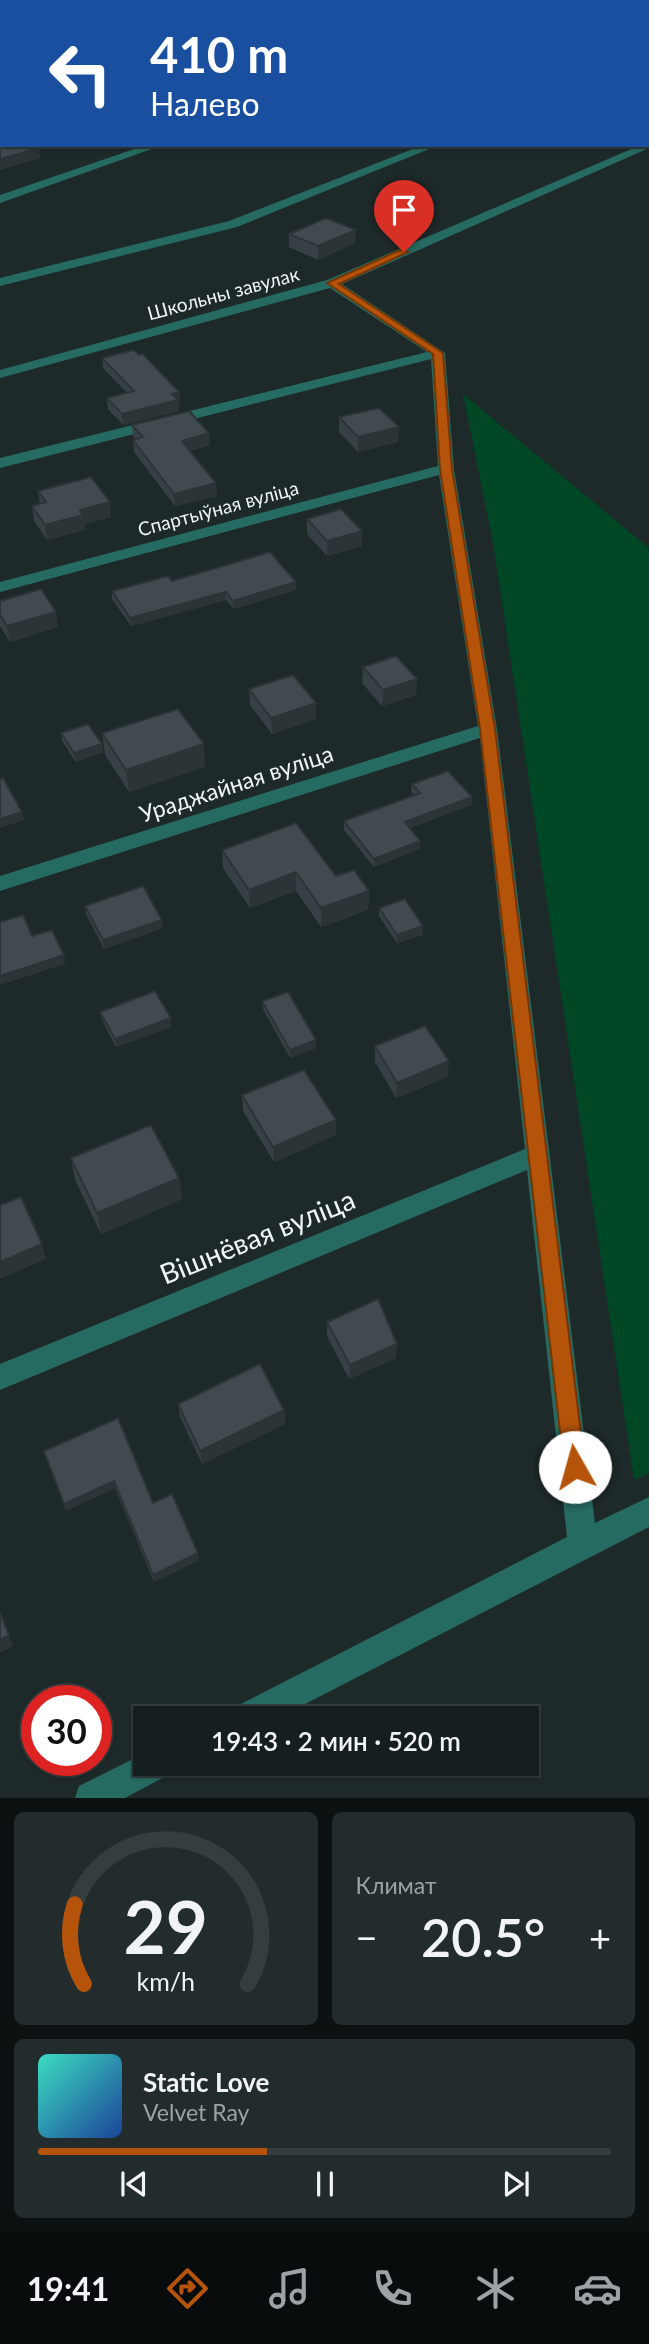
<!DOCTYPE html>
<html lang="ru">
<meta charset="utf-8">
<style>
body{margin:0;font-family:Lato,sans-serif;background:#232c2d;color:#f1f3f6;height:100vh;display:flex;flex-direction:column;font-size:26px;white-space:nowrap}
*{box-sizing:border-box;margin:0}
p{font-size:23px;color:#9ea2a5}
.icon{flex:none;width:38px;height:38px;fill:none;stroke:currentColor;stroke-width:2;stroke-linecap:round;stroke-linejoin:round}
.map{position:relative;height:1798px;overflow:hidden}
.panel{display:flex;flex-direction:column;gap:14px;padding:14px;background:#0c1112;flex:1}
.panel>*{flex:none}
.hud{position:absolute;left:0px;top:0px;width:649px;height:147px;box-shadow:0 2px 5px #0004,0 0 0 2px #353d3e;background:#1a4fa0;color:#fff;overflow:hidden}
.speed{position:absolute;left:21px;top:1685px;display:flex;gap:14px;font-size:35px;font-weight:700;text-align:center}
.speed>*{display:grid;place-content:center;width:91px;height:91px;border-radius:50%;background:#161f20;box-shadow:0 2px 5px #0004,0 0 0 2px #353d3e;line-height:1}
.speed .limit{border:10px solid #d22;background:#fff;color:#111}
.pin{position:absolute;display:grid;place-items:center;width:60px;height:60px;color:#fff;margin:-72px -30px;border-radius:50% 50% 50% 0;rotate:-45deg;box-shadow:0 0 7px #0007}
.pin .icon{rotate:45deg}
.me{position:absolute;width:77px;margin:-38px;rotate:353deg;stroke-linejoin:round;filter:drop-shadow(0 0 5px #0008)}
.turn{display:flex;align-items:center;gap:24px;height:147px;padding:0 35px;font-size:32px}
.turn .icon{width:91px;height:91px;stroke-width:2.5}
.turn b{display:block;font-size:49px;line-height:60px}
.big{font-size:52px;font-weight:600;line-height:1.1}
.panel .widget{flex:1;display:flex;flex-direction:column;justify-content:center;gap:10px;min-width:0;padding:0 24px;border-radius:10px;background:#232c2d}
.panel .dial{align-items:center;gap:0}
.dial svg{height:182px;overflow:visible;fill:none;stroke:#353d3e;stroke-width:7;stroke-linecap:round;text-anchor:middle}
.dial text{fill:#f1f3f6;stroke:none}
.song{display:flex;align-items:center;gap:21px}
.cover{width:84px;height:84px;border-radius:10px;background:linear-gradient(135deg,hsl(170 70% 55%),hsl(220 70% 35%))}
.played{height:7px;border-radius:4px;background:linear-gradient(90deg,#b45309 40%,#353d3e 40%)}
.keys{display:flex;justify-content:space-around;direction:ltr}
.heat{display:flex;justify-content:space-between;align-items:center;font-size:38px;direction:ltr}
.panel .tiles{flex:1;display:grid;gap:14px;grid-template-columns:1fr 1fr}
.widget:last-child{grid-column:span 2}
.trip{position:absolute;left:133px;top:1706px;width:406px;height:70px;border-radius:0px;background:#161f20;box-shadow:0 2px 5px #0004,0 0 0 2px #353d3e;font-weight:600;line-height:70px;text-align:center}
.tabs{display:flex;height:112px;justify-content:space-around;align-items:center;background:#090c0d;color:#9ea2a5}
.tabs .icon{width:49px;height:49px}
.tabs .active{color:#b45309}
.tabs b{font-size:32px;color:#f1f3f6}
.map>svg:first-child{display:block}
</style>
<div class="map">
<svg width="649" height="1798" viewBox="0 0 649 1798">
<rect width="100%" height="100%" fill="#1e292a"/>
<!-- green -->
<polygon fill="#004726" points="463,394 649,548 649,1473 634,1480 493,543"/>
<g fill="none" stroke-linecap="round" stroke-linejoin="round">
<!-- stream -->
<g stroke="#001041" stroke-width="4.5">
<polyline points="305,0 310,2"/>
<polyline points="546,0 551,2"/>
</g>
<!-- minor -->
<g fill="#266b61" fill-rule="evenodd">
<polygon points="279,0 292,0 293,2 281,2"/>
<polygon points="2,34 2,40 0,41 0,35"/>
<polygon points="146,145 163,145 0,203 0,195"/>
<polygon points="423,145 439,145 237,227 0,286 0,278 229,221"/>
<polygon points="635,145 647,145 649,148 342,284 445,353 454,469 497,729 595,1523 649,1497 649,1527 278,1718 230,1718 235,1707 567,1537 527,1170 0,1390 0,1364 525,1149 480,738 0,891 0,876 478,726 439,475 0,592 0,582 438,466 431,359 0,468 0,458 427,352 330,288 0,378 0,370 327,280 636,147"/>
<polygon points="145,1753 145,1764 173,1764 168,1775 125,1798 75,1798 79,1786"/>
</g>
</g>
<!-- wall -->
<g fill="#374044">
<polygon points="289,234 355,243 318,260 289,247"/>
<polygon points="102,358 179,392 180,403 178,403 179,411 123,425 108,409 107,398 127,393 103,368"/>
<polygon points="339,417 399,427 398,442 358,452 339,432"/>
<polygon points="132,425 210,445 190,451 217,496 175,506 134,452 133,440 136,439 133,437"/>
<polygon points="38,491 111,517 84,524 85,530 47,540 34,521 32,506 40,504"/>
<polygon points="307,519 362,531 362,546 327,556 307,534"/>
<polygon points="172,581 296,590 234,609 226,600 131,626 112,599 112,591"/>
<polygon points="0,601 58,627 10,642 0,626"/>
<polygon points="363,667 416,695 382,706 362,683"/>
<polygon points="249,689 316,703 316,719 272,734 250,705"/>
<polygon points="61,733 102,744 103,752 76,762 62,741"/>
<polygon points="102,733 205,767 129,792 105,755"/>
<polygon points="412,784 472,797 471,805 410,828 420,849 374,867 344,830 344,821 414,795 411,792"/>
<polygon points="222,850 336,876 369,891 368,910 321,927 296,891 250,908 223,868"/>
<polygon points="85,906 163,928 104,949 86,914"/>
<polygon points="379,908 423,926 423,935 397,943 379,916"/>
<polygon points="262,1001 316,1040 316,1048 290,1058 263,1009"/>
<polygon points="100,1012 171,1018 171,1027 116,1047 102,1020"/>
<polygon points="375,1046 449,1061 447,1077 396,1098 375,1062"/>
<polygon points="242,1095 336,1120 336,1135 274,1162 243,1111"/>
<polygon points="71,1158 179,1178 182,1199 101,1234 75,1180"/>
<polygon points="327,1322 396,1358 349,1379 327,1336"/>
<polygon points="178,1404 284,1410 285,1424 202,1464 180,1417"/>
<polygon points="44,1451 153,1503 199,1560 154,1582 115,1488 66,1511"/>
</g>
<!-- shaded-wall -->
<g fill="#2d3437">
<polygon points="172,0 208,0 201,2 171,2"/>
<polygon points="0,116 2,116 2,126 0,127"/>
<polygon points="39,148 40,158 0,170 0,159"/>
<polygon points="356,230 355,243 318,260 318,246"/>
<polygon points="179,392 180,403 178,403 179,411 123,425 122,414"/>
<polygon points="399,427 398,442 358,452 358,437"/>
<polygon points="209,433 210,445 183,453 182,441"/>
<polygon points="216,483 217,496 175,506 174,494"/>
<polygon points="110,502 111,517 84,524 85,530 47,540 45,525 80,510"/>
<polygon points="362,531 362,546 327,556 327,541"/>
<polygon points="296,582 296,590 234,609 233,601"/>
<polygon points="226,592 226,600 131,626 130,618"/>
<polygon points="56,612 58,627 10,642 7,626"/>
<polygon points="417,679 416,695 382,706 383,690"/>
<polygon points="316,703 316,719 272,734 271,718"/>
<polygon points="102,744 103,752 76,762 74,753"/>
<polygon points="204,744 205,767 129,792 126,770"/>
<polygon points="472,797 471,805 404,830 405,822"/>
<polygon points="22,812 24,820 0,828 0,819"/>
<polygon points="420,841 420,849 374,867 374,859"/>
<polygon points="296,872 296,891 250,908 249,890"/>
<polygon points="369,891 368,910 321,927 321,908"/>
<polygon points="162,920 163,928 104,949 103,940"/>
<polygon points="423,926 423,935 397,943 397,935"/>
<polygon points="64,955 65,964 0,985 0,976"/>
<polygon points="171,1018 171,1027 116,1047 115,1039"/>
<polygon points="316,1040 316,1048 290,1058 290,1050"/>
<polygon points="449,1061 447,1077 396,1098 397,1083"/>
<polygon points="336,1120 336,1135 274,1162 273,1147"/>
<polygon points="179,1178 182,1199 101,1234 97,1213"/>
<polygon points="42,1244 46,1259 0,1279 0,1262"/>
<polygon points="397,1344 396,1358 349,1379 350,1365"/>
<polygon points="284,1410 285,1424 202,1464 200,1451"/>
<polygon points="114,1481 115,1488 66,1511 64,1504"/>
<polygon points="198,1553 199,1560 154,1582 153,1575"/>
<polygon points="0,1612 13,1646 0,1653"/>
</g>
<!-- building -->
<g fill="#404a4f" stroke="#2d3437" stroke-width="2">
<polygon points="25,0 172,0 171,0 176,2 18,2"/>
<polygon points="0,6 2,6 2,20 0,19"/>
<polygon points="2,63 2,84 0,84 0,64"/>
<rect x="0" y="94" width="2" height="22"/>
<polygon points="0,126 2,127 2,145 34,145 39,148 0,159"/>
<polygon points="326,218 356,230 318,246 289,234"/>
<polygon points="134,350 139,355 143,354 179,392 172,394 178,400 122,414 107,398 134,391 102,358"/>
<polygon points="379,408 399,427 358,437 339,417"/>
<polygon points="189,411 209,433 182,441 216,483 174,494 133,440 143,437 132,425"/>
<polygon points="91,477 110,502 80,510 83,515 45,525 32,506 46,502 38,491"/>
<polygon points="341,509 362,531 327,541 307,519"/>
<polygon points="270,552 296,582 233,601 226,592 130,618 112,591 168,576 172,581"/>
<polygon points="41,589 56,612 7,626 0,615 0,601"/>
<polygon points="396,656 417,679 383,690 363,667"/>
<polygon points="293,675 316,703 271,718 249,689"/>
<polygon points="178,709 204,744 126,770 102,733"/>
<polygon points="88,724 102,744 74,753 61,733"/>
<polygon points="448,771 472,797 405,822 420,841 374,859 344,821 420,793 412,784"/>
<polygon points="3,778 22,812 0,819 0,779"/>
<polygon points="296,823 336,876 354,870 369,891 321,908 296,872 249,890 222,850"/>
<polygon points="143,886 162,920 103,940 85,906"/>
<polygon points="405,899 423,926 397,935 379,908"/>
<polygon points="23,915 32,936 52,930 64,955 0,976 0,922"/>
<polygon points="155,991 171,1018 115,1039 100,1012"/>
<polygon points="288,992 316,1040 290,1050 262,1001"/>
<polygon points="425,1026 449,1061 397,1083 375,1046"/>
<polygon points="304,1070 336,1120 273,1147 242,1095"/>
<polygon points="151,1125 179,1178 97,1213 71,1158"/>
<polygon points="21,1197 42,1244 0,1262 0,1205"/>
<polygon points="378,1299 397,1344 350,1365 327,1322"/>
<polygon points="260,1364 284,1410 200,1451 178,1404"/>
<polygon points="118,1418 153,1503 172,1494 198,1553 153,1575 114,1481 64,1504 44,1451"/>
<polygon points="0,1613 9,1635 0,1640"/>
</g>
<!-- route -->
<polygon fill="#b45309" stroke="#753606" stroke-width="2" points="400,250 408,252 339,284 443,353 452,469 495,729 585,1467 582,1474 575,1478 567,1474 564,1467 480,729 440,469 433,354 327,283"/>
<g text-anchor="middle" dominant-baseline="central" stroke-width="7" stroke-linejoin="round" paint-order="stroke">
<!-- far-street labels -->
<g font-size="19" fill="#eff6f7" stroke="#1e292a">
<text transform="translate(223 293) rotate(-15)">Школьны завулак</text>
<text transform="translate(218 508) rotate(-15)">Спартыўная вуліца</text>
</g>
<!-- street labels -->
<g font-size="23" fill="#eff6f7" stroke="#1e292a">
<text transform="translate(236 783) rotate(-18)">Ураджайная вуліца</text>
</g>
<!-- near-street labels -->
<g font-size="28" fill="#eff6f7" stroke="#1e292a">
<text transform="translate(257 1236) rotate(-22)">Вішнёвая вуліца</text>
</g>
</g>
</svg>
<div class="speed"><div class="limit">30</div></div>
<div class="pin" style="left:404px;top:252px;background:#d93025"><svg class="icon" aria-label="arrive" viewBox="0 0 24 24"><path d="M6 21V4h12l-3 4 3 4H6"/></svg></div>
<svg class="me" style="left:575px;top:1467px" viewBox="-20 -20 40 40"><circle r="19" fill="#fff"/><path d="M0-13L10 11 0 6-10 11z" fill="#b45309"/></svg>
<div class="trip">19:43 · 2 мин · 520 m</div>
<div class="hud">
<div class="turn"><svg class="icon" aria-label="left" viewBox="0 0 24 24"><path d="M17 20v-9H6M10 6l-5 5 5 5"/></svg><div><b>410 m</b>Налево</div></div>
</div>
</div>
<section class="panel">
<div class="tiles">
<div class="widget dial"><svg viewBox="0 0 100 80">
<path d="M14 69A42 42 0 1 1 86 69"/>
<path d="M14 69A42 42 0 0 1 10 34" stroke="#b45309"/>
<text x="50" y="56" font-size="32" font-weight="700">29</text>
<text x="50" y="72" font-size="11">km/h</text>
</svg></div>
<div class="widget"><p>Климат</p>
<div class="heat"><a>−</a><b class="big">20.5°</b><a>+</a></div>
</div>
<div class="widget">
<div class="song"><i class="cover"></i><div><b>Static Love</b><p>Velvet Ray</p></div></div>
<div class="played"></div>
<div class="keys"><svg class="icon" aria-label="previous" viewBox="0 0 24 24"><path d="M18 5L8 12l10 7zM5 5v14"/></svg><svg class="icon" aria-label="pause" viewBox="0 0 24 24"><path d="M8 5v14M16 5v14"/></svg><svg class="icon" aria-label="next" viewBox="0 0 24 24"><path d="M6 5l10 7-10 7zM19 5v14"/></svg></div>
</div>
</div>
</section>
<nav class="tabs">
<b>19:41</b>
<svg class="icon active" aria-label="directions" viewBox="0 0 24 24"><path d="M12 3l9 9-9 9-9-9zM9 14v-3h6M13 9l2 2-2 2"/></svg>
<svg class="icon" aria-label="music" viewBox="0 0 24 24"><path d="M9 18V5l10-2v13"/><circle cx="6" cy="18" r="3"/><circle cx="16" cy="16" r="3"/></svg>
<svg class="icon" aria-label="phone" viewBox="0 0 24 24"><path d="M5 4h4l2 5-3 2q2 4 5 5l2-3 5 2v4C11 20 4 13 5 4z"/></svg>
<svg class="icon" aria-label="climate" viewBox="0 0 24 24"><path d="M12 3v18M4 7l16 10M4 17L20 7"/></svg>
<svg class="icon" aria-label="car" viewBox="0 0 24 24"><path d="M5 17H2v-5l4-1 3-4h7l3 4 3 1v5h-3M9 17h6M6 11h13"/><circle cx="7" cy="17" r="2"/><circle cx="17" cy="17" r="2"/></svg>
</nav>
